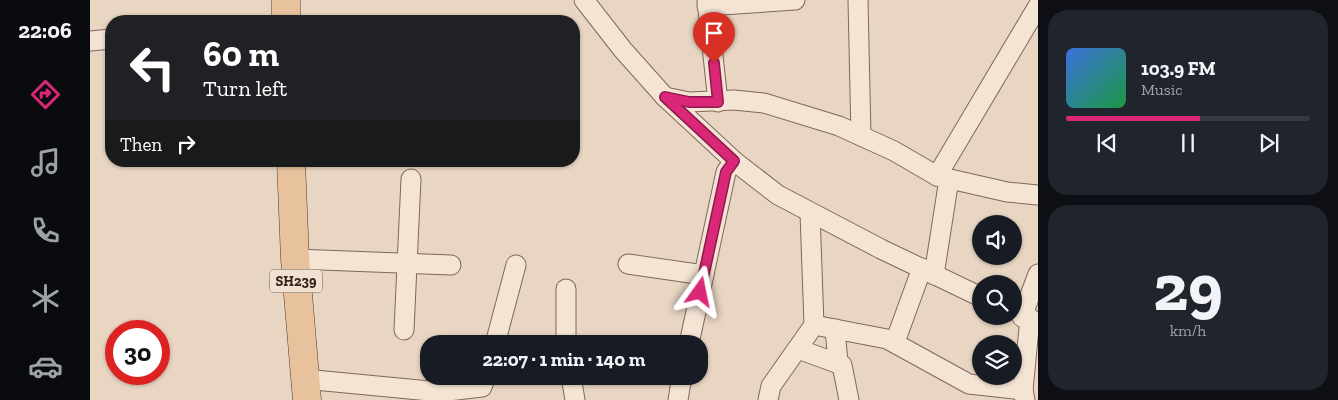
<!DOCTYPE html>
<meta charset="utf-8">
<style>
body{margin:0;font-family:"Zilla Slab",serif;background:#20242c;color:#f1f3f6;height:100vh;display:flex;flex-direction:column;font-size:19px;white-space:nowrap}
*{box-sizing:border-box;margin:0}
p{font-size:16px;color:#9ea1a6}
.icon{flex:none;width:28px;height:28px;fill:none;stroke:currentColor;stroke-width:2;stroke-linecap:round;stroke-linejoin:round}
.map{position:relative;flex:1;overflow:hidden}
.details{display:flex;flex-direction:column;gap:10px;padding:10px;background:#0d0f14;width:300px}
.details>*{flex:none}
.hud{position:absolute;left:15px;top:15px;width:475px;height:152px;border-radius:20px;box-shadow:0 1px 4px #0004;background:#202124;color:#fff;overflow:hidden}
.buttons{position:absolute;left:882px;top:215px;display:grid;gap:10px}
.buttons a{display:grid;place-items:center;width:50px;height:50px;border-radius:50%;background:#171b24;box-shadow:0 1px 4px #0004;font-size:25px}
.speed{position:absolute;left:15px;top:320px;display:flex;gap:10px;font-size:25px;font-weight:700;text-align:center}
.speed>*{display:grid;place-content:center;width:65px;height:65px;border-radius:50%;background:#171b24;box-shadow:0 1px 4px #0004;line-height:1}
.speed .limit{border:8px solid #d22;background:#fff;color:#111}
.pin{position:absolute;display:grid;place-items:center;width:42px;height:42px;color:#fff;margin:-51px -21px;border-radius:50% 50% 50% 0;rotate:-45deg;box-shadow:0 0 5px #0007}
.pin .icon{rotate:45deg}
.me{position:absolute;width:55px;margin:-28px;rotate:12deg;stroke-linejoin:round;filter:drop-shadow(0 0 4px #0008)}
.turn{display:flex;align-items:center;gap:18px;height:105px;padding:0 15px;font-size:22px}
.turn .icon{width:65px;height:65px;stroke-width:2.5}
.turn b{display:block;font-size:35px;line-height:42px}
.then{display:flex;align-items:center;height:48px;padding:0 15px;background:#0003;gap:10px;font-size:19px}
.details .widget{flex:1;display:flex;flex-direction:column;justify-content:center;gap:8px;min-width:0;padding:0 18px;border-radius:20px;background:#20242c}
.details .dial{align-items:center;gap:0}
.dial b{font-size:65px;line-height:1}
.song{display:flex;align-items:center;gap:15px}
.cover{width:60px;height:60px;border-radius:8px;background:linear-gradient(135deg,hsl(220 70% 55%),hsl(140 70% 35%))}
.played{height:5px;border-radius:2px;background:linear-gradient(90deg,#db2777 55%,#363941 55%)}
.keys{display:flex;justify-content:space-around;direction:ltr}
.trip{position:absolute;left:330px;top:335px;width:288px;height:50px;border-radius:20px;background:#171b24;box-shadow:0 1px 4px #0004;font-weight:700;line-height:50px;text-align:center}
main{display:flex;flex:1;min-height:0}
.menu{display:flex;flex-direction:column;width:90px;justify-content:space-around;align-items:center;background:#090b0e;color:#9ea1a6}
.menu .icon{width:35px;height:35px}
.menu .active{color:#db2777}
.menu b{font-size:22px;color:#f1f3f6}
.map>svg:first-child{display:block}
</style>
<main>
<nav class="menu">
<b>22:06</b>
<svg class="icon active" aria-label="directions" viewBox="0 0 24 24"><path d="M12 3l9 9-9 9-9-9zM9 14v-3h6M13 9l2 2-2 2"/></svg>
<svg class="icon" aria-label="music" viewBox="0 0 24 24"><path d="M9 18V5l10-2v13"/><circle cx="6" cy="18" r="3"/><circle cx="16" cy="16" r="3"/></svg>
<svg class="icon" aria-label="phone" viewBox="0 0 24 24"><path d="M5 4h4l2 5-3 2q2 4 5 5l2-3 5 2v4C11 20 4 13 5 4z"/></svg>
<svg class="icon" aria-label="climate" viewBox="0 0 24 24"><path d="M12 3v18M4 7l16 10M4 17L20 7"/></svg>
<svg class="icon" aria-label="car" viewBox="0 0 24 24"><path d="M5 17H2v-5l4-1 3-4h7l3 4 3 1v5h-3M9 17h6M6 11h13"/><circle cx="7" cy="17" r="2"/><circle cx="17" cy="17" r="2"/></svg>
</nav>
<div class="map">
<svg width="948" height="400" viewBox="0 0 948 400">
<rect width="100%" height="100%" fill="#e8d5c2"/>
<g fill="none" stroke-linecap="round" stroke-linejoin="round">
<defs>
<g id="street">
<polyline points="494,0 533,50 575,97 599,102 644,100 674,103 749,126 804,151 847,176 917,192 948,195"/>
<polyline points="617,0 628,102"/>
<polyline points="768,0 771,136"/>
<polyline points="617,6 705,0"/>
<polyline points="0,41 21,39"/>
<polyline points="575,97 644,161 688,195 791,249 891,297"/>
<polyline points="847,176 948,6"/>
<polyline points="205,259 361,265"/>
<polyline points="538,264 614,275"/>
<polyline points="844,275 859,179"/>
<polyline points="476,289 476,344"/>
<polyline points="932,317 948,274"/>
<polyline points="724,325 797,339 879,384 933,390"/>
<polyline points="745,329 748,363"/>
<polyline points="314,330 321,179"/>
<polyline points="805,342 832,268"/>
<polyline points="405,344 426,265"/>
<polyline points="599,344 636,172 644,161"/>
<polyline points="708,349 752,365 759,400"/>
<polyline points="481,376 485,400"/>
<polyline points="214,379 350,392 392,387 396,376"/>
<polyline points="588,400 592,376"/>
<polyline points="678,400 681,386 724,325 720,213"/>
<polyline points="935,400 933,390 940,318"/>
</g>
<g id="primary">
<polyline points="196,0 196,21"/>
<polyline points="201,161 205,259 217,400"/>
</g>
</defs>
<!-- street casing -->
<use href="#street" stroke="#80675b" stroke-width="21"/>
<!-- primary casing -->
<use href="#primary" stroke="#4e372f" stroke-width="29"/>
<!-- street -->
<use href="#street" stroke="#f4e4d4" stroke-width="19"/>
<!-- primary -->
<use href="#primary" stroke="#e8c29d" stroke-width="28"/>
</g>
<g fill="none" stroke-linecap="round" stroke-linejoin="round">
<defs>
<polyline id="route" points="610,292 636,172 644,161 575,97 599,102 628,102 624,63"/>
</defs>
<!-- route casing -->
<use href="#route" stroke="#8e194d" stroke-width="12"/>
<!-- route -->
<use href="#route" stroke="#db2777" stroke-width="9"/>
</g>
<g text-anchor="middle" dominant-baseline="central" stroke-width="5" stroke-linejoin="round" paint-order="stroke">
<!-- shield labels -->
<rect fill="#f1e1d0" stroke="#6b5c53" stroke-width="1" x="180" y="269.5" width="52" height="23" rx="4"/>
<g font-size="14" font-weight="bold" fill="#31231e">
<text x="206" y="281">SH239</text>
</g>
</g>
</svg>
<div class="buttons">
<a><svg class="icon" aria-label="sound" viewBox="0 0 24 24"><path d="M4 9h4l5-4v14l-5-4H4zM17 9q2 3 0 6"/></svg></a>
<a><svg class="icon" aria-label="search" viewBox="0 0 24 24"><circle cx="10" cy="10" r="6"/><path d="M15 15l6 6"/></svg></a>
<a><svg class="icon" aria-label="layers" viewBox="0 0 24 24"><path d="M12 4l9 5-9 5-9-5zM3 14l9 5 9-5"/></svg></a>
</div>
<div class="speed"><div class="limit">30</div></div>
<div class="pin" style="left:624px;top:63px;background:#d93025"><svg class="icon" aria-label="arrive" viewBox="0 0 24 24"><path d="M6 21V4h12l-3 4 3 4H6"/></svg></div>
<svg class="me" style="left:610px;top:292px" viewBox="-20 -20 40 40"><path d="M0-17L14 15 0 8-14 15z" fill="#db2777" stroke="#fff" stroke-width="4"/></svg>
<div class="trip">22:07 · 1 min · 140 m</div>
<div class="hud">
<div class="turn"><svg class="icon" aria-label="left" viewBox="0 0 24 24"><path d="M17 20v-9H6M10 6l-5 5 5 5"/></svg><div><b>60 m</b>Turn left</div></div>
<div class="then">Then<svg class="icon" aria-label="right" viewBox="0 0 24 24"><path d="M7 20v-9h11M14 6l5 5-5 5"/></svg></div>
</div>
</div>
<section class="details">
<div class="widget">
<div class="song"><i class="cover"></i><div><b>103.9 FM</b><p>Music</p></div></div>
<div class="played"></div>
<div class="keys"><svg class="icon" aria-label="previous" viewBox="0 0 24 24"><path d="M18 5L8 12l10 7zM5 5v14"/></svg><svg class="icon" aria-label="pause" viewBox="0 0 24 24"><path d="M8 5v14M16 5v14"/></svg><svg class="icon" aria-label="next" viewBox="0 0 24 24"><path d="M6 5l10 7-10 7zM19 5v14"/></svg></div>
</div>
<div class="widget dial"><b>29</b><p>km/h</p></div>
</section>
</main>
